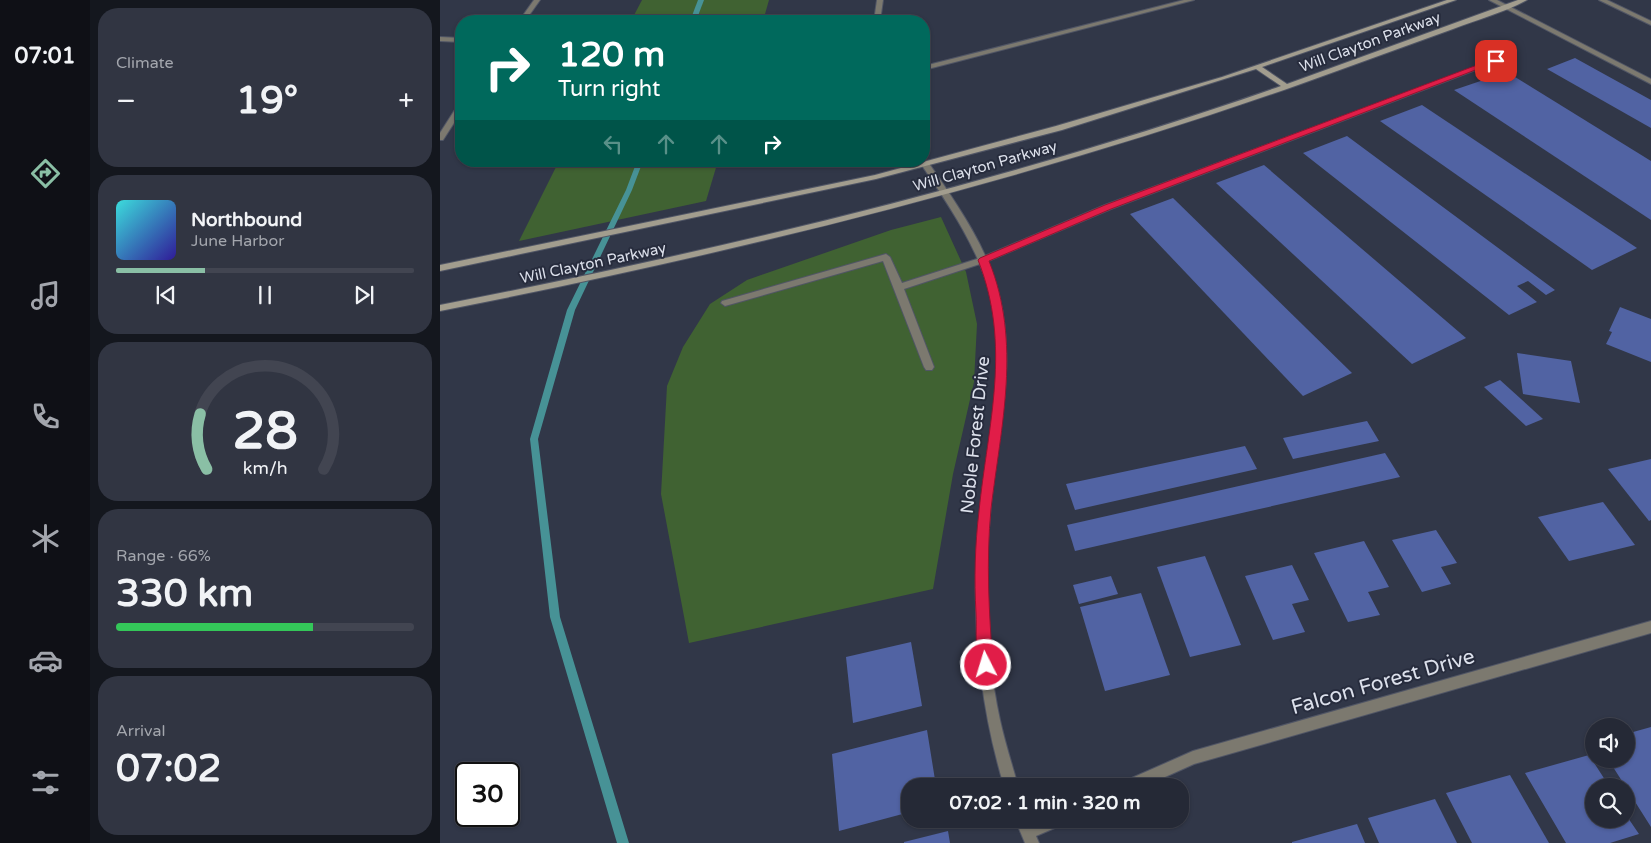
<!DOCTYPE html>
<meta charset="utf-8">
<style>
body{margin:0;font-family:"Varela Round",sans-serif;background:#313542;color:#f1f3f6;height:100vh;display:flex;flex-direction:column;font-size:19px;white-space:nowrap}
*{box-sizing:border-box;margin:0}
p{font-size:16px;color:#a3a6ad}
.icon{flex:none;width:28px;height:28px;fill:none;stroke:currentColor;stroke-width:2;stroke-linecap:round;stroke-linejoin:round}
.map{position:relative;flex:1;overflow:hidden}
.side{display:flex;flex-direction:column;gap:8px;padding:8px;background:#14171e;width:350px}
.side>*{flex:none}
.banner{position:absolute;left:15px;top:15px;width:475px;height:152px;border-radius:20px;box-shadow:0 1px 4px #0004,0 0 0 1px #424551;background:#00695c;color:#fff;overflow:hidden}
.tools{position:absolute;left:1145px;top:718px;display:grid;gap:10px}
.tools a{display:grid;place-items:center;width:50px;height:50px;border-radius:50%;background:#252936;box-shadow:0 1px 4px #0004,0 0 0 1px #424551;font-size:25px}
.speed{position:absolute;left:15px;top:762px;display:flex;gap:10px;font-size:25px;font-weight:700;text-align:center}
.speed>*{display:grid;place-content:center;width:65px;height:65px;border-radius:50%;background:#252936;box-shadow:0 1px 4px #0004,0 0 0 1px #424551;line-height:1}
.speed .limit{border:2px solid #111;border-radius:8px;background:#fff;color:#111}
.pin{position:absolute;display:grid;place-items:center;width:42px;height:42px;color:#fff;margin:-21px;border-radius:10px;box-shadow:0 2px 8px #0006}
.me{position:absolute;width:55px;margin:-28px;rotate:355deg;stroke-linejoin:round;filter:drop-shadow(0 0 4px #0008)}
.turn{display:flex;align-items:center;gap:18px;height:105px;padding:0 20px;font-size:22px}
.turn .icon{width:65px;height:65px;stroke-width:2.5}
.turn b{display:block;font-size:35px;line-height:42px}
.lanes{display:flex;align-items:center;height:48px;padding:0 20px;background:#0003;justify-content:center;gap:25px;direction:ltr}
.lanes .off{opacity:.35}
.big{font-size:38px;font-weight:700;line-height:1.1}
.side .card{flex:1;display:flex;flex-direction:column;justify-content:center;gap:8px;min-width:0;padding:0 18px;border-radius:20px;background:#313542}
.side .dial{align-items:center;gap:0}
.dial svg{height:130px;overflow:visible;fill:none;stroke:#424551;stroke-width:7;stroke-linecap:round;text-anchor:middle}
.dial text{fill:#f1f3f6;stroke:none}
.song{display:flex;align-items:center;gap:15px}
.cover{width:60px;height:60px;border-radius:8px;background:linear-gradient(135deg,hsl(180 70% 55%),hsl(250 70% 35%))}
.played{height:5px;border-radius:2px;background:linear-gradient(90deg,#8abfa5 30%,#424551 30%)}
.keys{display:flex;justify-content:space-around;direction:ltr}
.heat{display:flex;justify-content:space-between;align-items:center;font-size:28px;direction:ltr}
.charge{height:8px;border-radius:4px;background:linear-gradient(90deg,#34c759 66%,#424551 0)}
.trip{position:absolute;left:461px;top:778px;width:288px;height:50px;border-radius:20px;background:#252936;box-shadow:0 1px 4px #0004,0 0 0 1px #424551;font-weight:700;line-height:50px;text-align:center}
main{display:flex;flex:1;min-height:0}
.tabs{display:flex;flex-direction:column;width:90px;justify-content:space-around;align-items:center;background:#0f1016;color:#a3a6ad}
.tabs .icon{width:35px;height:35px}
.tabs .on{color:#8abfa5}
.tabs b{font-size:22px;color:#f1f3f6}
.map>svg:first-child{display:block}
</style>
<main>
<nav class="tabs">
<b>07:01</b>
<svg class="icon on" aria-label="directions" viewBox="0 0 24 24"><path d="M12 3l9 9-9 9-9-9zM9 14v-3h6M13 9l2 2-2 2"/></svg>
<svg class="icon" aria-label="music" viewBox="0 0 24 24"><path d="M9 18V5l10-2v13"/><circle cx="6" cy="18" r="3"/><circle cx="16" cy="16" r="3"/></svg>
<svg class="icon" aria-label="phone" viewBox="0 0 24 24"><path d="M5 4h4l2 5-3 2q2 4 5 5l2-3 5 2v4C11 20 4 13 5 4z"/></svg>
<svg class="icon" aria-label="climate" viewBox="0 0 24 24"><path d="M12 3v18M4 7l16 10M4 17L20 7"/></svg>
<svg class="icon" aria-label="car" viewBox="0 0 24 24"><path d="M5 17H2v-5l4-1 3-4h7l3 4 3 1v5h-3M9 17h6M6 11h13"/><circle cx="7" cy="17" r="2"/><circle cx="17" cy="17" r="2"/></svg>
<svg class="icon" aria-label="filters" viewBox="0 0 24 24"><path d="M4 7h16M4 17h16"/><circle cx="9" cy="7" r="2"/><circle cx="15" cy="17" r="2"/></svg>
</nav>
<section class="side">
<div class="card"><p>Climate</p>
<div class="heat"><a>−</a><b class="big">19°</b><a>+</a></div>
</div>
<div class="card">
<div class="song"><i class="cover"></i><div><b>Northbound</b><p>June Harbor</p></div></div>
<div class="played"></div>
<div class="keys"><svg class="icon" aria-label="previous" viewBox="0 0 24 24"><path d="M18 5L8 12l10 7zM5 5v14"/></svg><svg class="icon" aria-label="pause" viewBox="0 0 24 24"><path d="M8 5v14M16 5v14"/></svg><svg class="icon" aria-label="next" viewBox="0 0 24 24"><path d="M6 5l10 7-10 7zM19 5v14"/></svg></div>
</div>
<div class="card dial"><svg viewBox="0 0 100 80">
<path d="M14 69A42 42 0 1 1 86 69"/>
<path d="M14 69A42 42 0 0 1 10 35" stroke="#8abfa5"/>
<text x="50" y="56" font-size="32" font-weight="700">28</text>
<text x="50" y="72" font-size="11">km/h</text>
</svg></div>
<div class="card"><p>Range · 66%</p><b class="big">330 km</b><div class="charge"></div></div>
<div class="card"><p>Arrival</p><b class="big">07:02</b></div>
</section>
<div class="map">
<svg width="1211" height="843" viewBox="0 0 1211 843">
<rect width="100%" height="100%" fill="#313748"/>
<!-- green -->
<g fill="#406232">
<polygon points="202,0 329,0 323,21 191,21"/>
<polygon points="119,161 278,161 266,201 79,241"/>
<polygon points="501,217 526,272 537,324 534,382 513,474 493,589 249,643 221,494 227,386 243,347 270,304 307,280 451,230"/>
</g>
<g fill="none" stroke-linecap="round" stroke-linejoin="round">
<!-- stream -->
<g fill="#479296" fill-rule="evenodd">
<polygon points="258,0 264,0 256,21 250,21"/>
<polygon points="197,161 203,161 192,190 135,310 98,439 120,617 189,843 177,843 110,617 90,439 127,310 186,190"/>
</g>
</g>
<!-- building -->
<g fill="#5163a3">
<polygon points="1135,58 1211,100 1211,128 1107,69"/>
<polygon points="1067,72 1211,161 1211,220 1014,90"/>
<polygon points="982,105 1197,248 1152,270 940,121"/>
<polygon points="907,136 1115,290 1106,295 1088,281 1077,286 1097,302 1069,315 863,153"/>
<polygon points="824,165 1026,338 972,364 776,183"/>
<polygon points="733,198 912,373 863,396 690,214"/>
<polygon points="1180,307 1211,319 1211,362 1166,344 1172,332 1169,331"/>
<polygon points="1077,353 1131,361 1140,403 1083,394"/>
<polygon points="1060,380 1103,419 1086,426 1044,387"/>
<polygon points="927,421 939,441 853,459 843,438"/>
<polygon points="805,446 817,469 635,510 626,484"/>
<polygon points="945,453 960,477 635,551 627,525"/>
<polygon points="1211,459 1211,520 1209,521 1168,469"/>
<polygon points="1163,502 1195,545 1129,561 1098,517"/>
<polygon points="996,530 1017,563 1001,567 1011,584 982,592 952,540"/>
<polygon points="924,541 949,587 928,592 940,615 908,622 874,553"/>
<polygon points="765,556 801,645 750,657 717,567"/>
<polygon points="852,565 869,600 852,604 865,632 833,640 805,576"/>
<polygon points="671,576 678,594 639,604 633,585"/>
<polygon points="701,593 730,675 665,691 640,607"/>
<polygon points="471,642 482,706 413,723 406,657"/>
<polygon points="1211,727 1211,827 1168,759 1186,759 1186,734"/>
<polygon points="487,730 496,786 470,786 470,812 399,831 392,754"/>
<polygon points="1149,755 1169,786 1154,786 1154,819 1186,819 1186,815 1199,834 1170,843 1126,843 1085,773"/>
<polygon points="1070,775 1109,843 1032,843 1006,793"/>
<polygon points="995,799 1017,843 939,843 928,818"/>
<polygon points="917,824 925,843 852,843 852,842"/>
<polygon points="508,831 510,843 464,843 464,842"/>
</g>
<g fill="none" stroke-linecap="round" stroke-linejoin="round">
<defs>
<g id="lane">
<polygon points="1159,0 1167,0 1211,21 1211,25"/>
<polygon points="1054,60 1059,61 671,209 546,262 464,289 494,367 492,370 486,370 484,367 443,261 285,306 281,303 282,301 446,254 450,257 462,283 540,258 665,205"/>
</g>
<g id="street">
<polygon points="94,0 100,0 85,21 79,21"/>
<polygon points="437,0 443,0 440,21 434,21"/>
<polygon points="744,0 754,0 484,70 484,66"/>
<polygon points="1049,0 1057,0 1211,79 1211,84"/>
<polygon points="0,37 21,38 21,42 0,41"/>
<polygon points="18,105 21,105 21,112 3,140 0,140 0,133"/>
<path d="M482,162H488C516,203 547,246 559,295C575,358 561,423 553,487C549,517 547,547 547,577C546,625 550,674 560,720C565,743 572,764 578,786H564C537,696 530,604 540,510C547,439 569,364 550,293C537,246 508,204 481,164Z"/>
<polygon points="1211,621 1211,633 754,764 705,786 683,786 685,781 753,751"/>
<polygon points="575,819 589,819 591,824 604,819 626,819 624,824 596,836 599,843 585,843"/>
</g>
<path id="secondary" d="M1007,0H1016L822,67L847,84L1078,0H1087C1066,12 1036,20 1013,29C961,48 910,66 858,85C579,183 290,254 0,311V305C285,249 567,182 841,86L816,69L622,130L436,179L0,271V265L435,175L616,126L782,77Z"/>
</defs>
<!-- lane casing -->
<use href="#lane" stroke="#505565" stroke-width="2"/>
<!-- street casing -->
<use href="#street" stroke="#505565" stroke-width="2"/>
<!-- secondary casing -->
<use href="#secondary" stroke="#505565" stroke-width="2"/>
<!-- lane -->
<use href="#lane" fill="#7c796f" fill-rule="evenodd"/>
<!-- street -->
<use href="#street" fill="#7c796f" fill-rule="evenodd"/>
<!-- secondary -->
<use href="#secondary" fill="#a29d8e" fill-rule="evenodd"/>
</g>
<!-- route -->
<path fill="#e11d48" stroke="#92132f" d="M1053,59L1059,61L671,209L549,261C582,343 561,425 551,509C546,561 549,613 553,665L551,669L546,671L541,669C534,654 537,630 536,613C534,579 535,545 539,511C548,423 572,346 538,260L540,258L665,205Z"/>
<g text-anchor="middle" dominant-baseline="central" stroke-width="4" stroke-linejoin="round" paint-order="stroke">
<!-- far-street labels -->
<g font-size="15" fill="#dce0eb" stroke="#272c3d">
<text transform="translate(930 42) rotate(-20)">Will Clayton Parkway</text>
<text transform="translate(545 166) rotate(-16)">Will Clayton Parkway</text>
<text transform="translate(153 263) rotate(-12)">Will Clayton Parkway</text>
</g>
<!-- street labels -->
<g font-size="18" fill="#dce0eb" stroke="#272c3d">
<text transform="translate(535 435) rotate(-84)">Noble Forest Drive</text>
</g>
<!-- near-street labels -->
<g font-size="21" fill="#dce0eb" stroke="#272c3d">
<text transform="translate(943 682) rotate(-16)">Falcon Forest Drive</text>
</g>
</g>
</svg>
<div class="tools">
<a><svg class="icon" aria-label="sound" viewBox="0 0 24 24"><path d="M4 9h4l5-4v14l-5-4H4zM17 9q2 3 0 6"/></svg></a>
<a><svg class="icon" aria-label="search" viewBox="0 0 24 24"><circle cx="10" cy="10" r="6"/><path d="M15 15l6 6"/></svg></a>
</div>
<div class="speed"><div class="limit">30</div></div>
<div class="pin" style="left:1056px;top:61px;background:#d93025"><svg class="icon" aria-label="arrive" viewBox="0 0 24 24"><path d="M6 21V4h12l-3 4 3 4H6"/></svg></div>
<svg class="me" style="left:546px;top:665px" viewBox="-20 -20 40 40"><circle r="17" fill="#e11d48" stroke="#fff" stroke-width="3"/><path d="M0-11L8 9 0 5-8 9z" fill="#fff"/></svg>
<div class="trip">07:02 · 1 min · 320 m</div>
<div class="banner">
<div class="turn"><svg class="icon" aria-label="right" viewBox="0 0 24 24"><path d="M7 20v-9h11M14 6l5 5-5 5"/></svg><div><b>120 m</b>Turn right</div></div>
<div class="lanes"><svg class="icon off" aria-label="left" viewBox="0 0 24 24"><path d="M17 20v-9H6M10 6l-5 5 5 5"/></svg><svg class="icon off" aria-label="ahead" viewBox="0 0 24 24"><path d="M12 20V5M6 11l6-6 6 6"/></svg><svg class="icon off" aria-label="ahead" viewBox="0 0 24 24"><path d="M12 20V5M6 11l6-6 6 6"/></svg><svg class="icon" aria-label="right" viewBox="0 0 24 24"><path d="M7 20v-9h11M14 6l5 5-5 5"/></svg></div>
</div>
</div>
</main>
